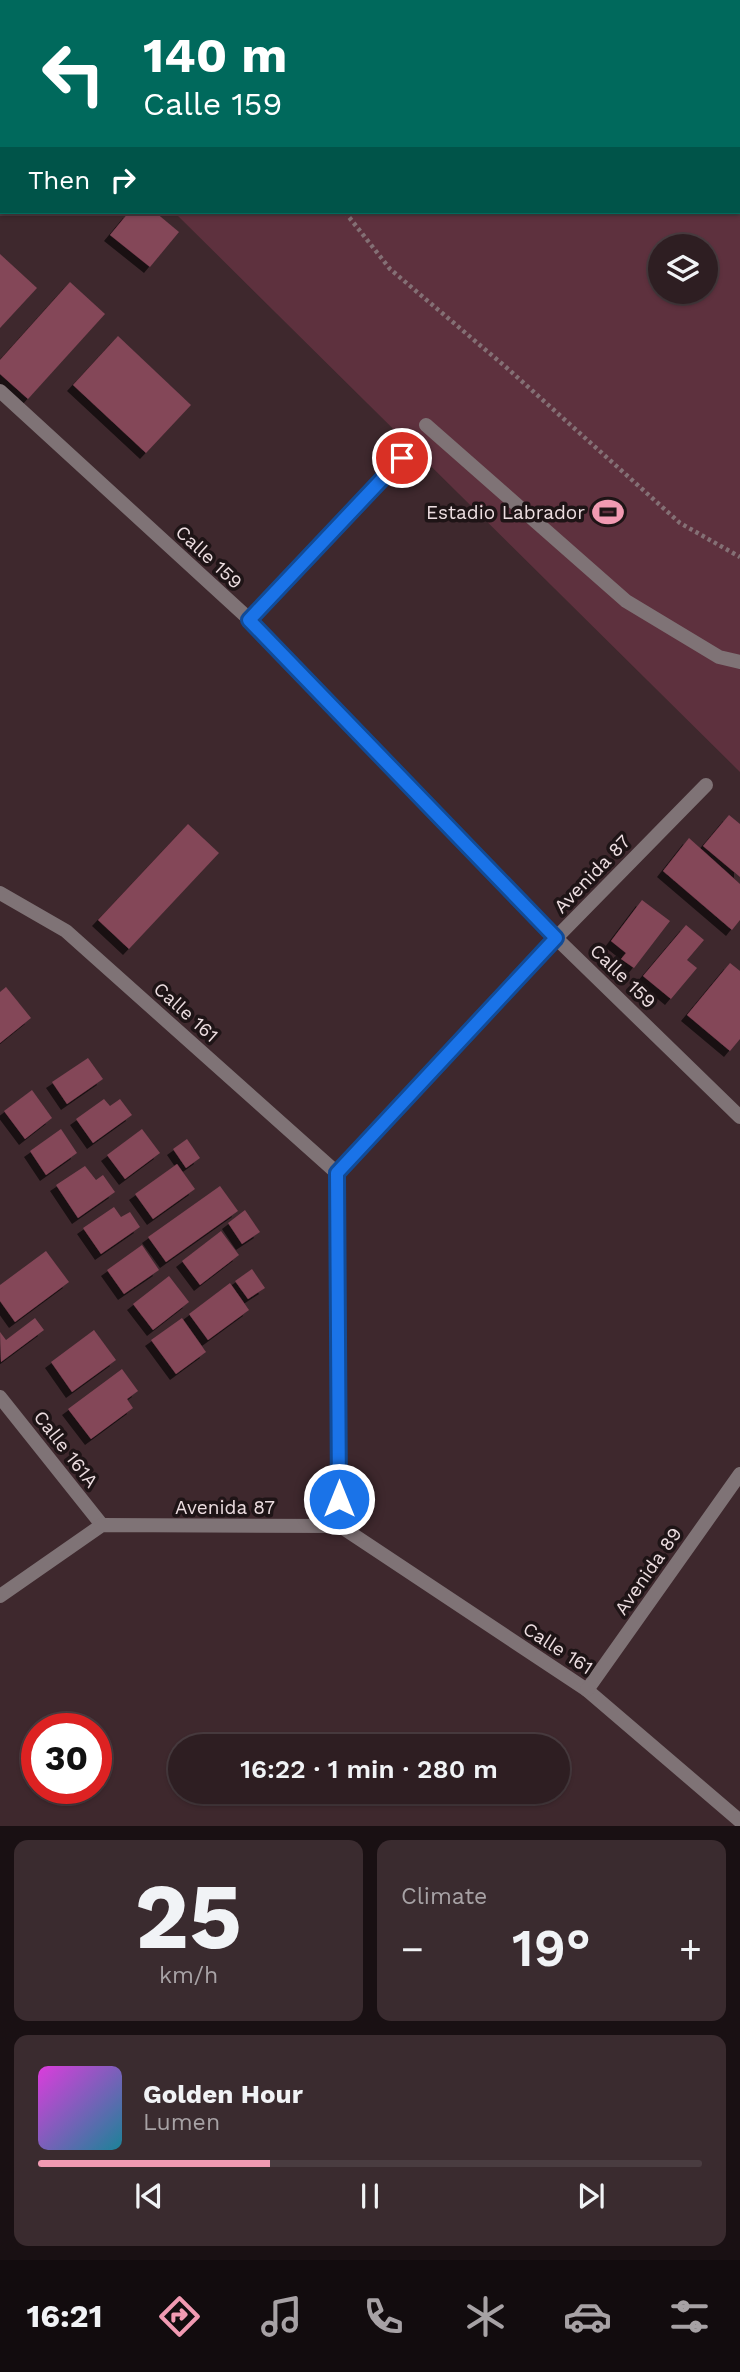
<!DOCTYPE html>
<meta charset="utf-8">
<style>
body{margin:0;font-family:"Work Sans",sans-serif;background:#3a2b2f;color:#f1f3f6;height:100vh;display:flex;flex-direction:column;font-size:26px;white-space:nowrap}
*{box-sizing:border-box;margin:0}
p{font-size:23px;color:#a7a2a5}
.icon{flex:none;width:38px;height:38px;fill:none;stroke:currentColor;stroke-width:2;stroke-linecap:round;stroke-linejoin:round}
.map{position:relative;height:1826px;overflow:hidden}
.drawer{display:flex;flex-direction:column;gap:14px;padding:14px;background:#191013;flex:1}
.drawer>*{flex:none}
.guide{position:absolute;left:0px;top:0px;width:740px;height:214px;box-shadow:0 2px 5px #0004,0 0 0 2px #493c40;background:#00695c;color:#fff;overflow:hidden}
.tools{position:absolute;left:648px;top:234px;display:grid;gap:14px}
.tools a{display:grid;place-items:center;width:70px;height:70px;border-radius:50%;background:#2e1e22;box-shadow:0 2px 5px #0004,0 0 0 2px #493c40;font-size:35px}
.speed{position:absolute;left:21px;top:1713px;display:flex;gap:14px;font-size:35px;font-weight:700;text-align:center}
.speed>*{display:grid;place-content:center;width:91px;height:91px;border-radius:50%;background:#2e1e22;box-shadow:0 2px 5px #0004,0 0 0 2px #493c40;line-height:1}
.speed .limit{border:10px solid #d22;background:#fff;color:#111}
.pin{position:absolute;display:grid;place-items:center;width:60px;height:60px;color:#fff;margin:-30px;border:4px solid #fff;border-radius:50%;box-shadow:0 2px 7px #0007}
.me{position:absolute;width:77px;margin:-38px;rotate:0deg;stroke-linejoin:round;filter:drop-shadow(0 0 5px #0008)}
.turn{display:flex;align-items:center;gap:24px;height:147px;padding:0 28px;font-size:32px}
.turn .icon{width:91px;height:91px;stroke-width:2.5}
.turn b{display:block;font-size:49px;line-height:60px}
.then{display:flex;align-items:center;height:66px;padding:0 28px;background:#0003;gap:14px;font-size:26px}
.big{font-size:52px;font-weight:600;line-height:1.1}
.drawer .tile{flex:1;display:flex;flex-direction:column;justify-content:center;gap:10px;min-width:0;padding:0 24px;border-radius:14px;background:#3a2b2f}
.drawer .dial{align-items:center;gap:0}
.dial b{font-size:91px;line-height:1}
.song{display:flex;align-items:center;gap:21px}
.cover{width:84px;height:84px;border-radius:10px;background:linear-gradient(135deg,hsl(300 70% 55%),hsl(190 70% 35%))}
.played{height:7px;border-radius:4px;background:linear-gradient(90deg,#f19ab2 35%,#493c40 35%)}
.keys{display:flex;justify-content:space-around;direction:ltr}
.heat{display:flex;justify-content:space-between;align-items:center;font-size:38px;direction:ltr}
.drawer .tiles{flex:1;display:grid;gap:14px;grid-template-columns:1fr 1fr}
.tile:last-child{grid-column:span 2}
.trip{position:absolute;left:168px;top:1734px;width:402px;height:70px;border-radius:35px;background:#2e1e22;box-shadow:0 2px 5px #0004,0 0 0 2px #493c40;font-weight:600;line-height:70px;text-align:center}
.dock{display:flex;height:112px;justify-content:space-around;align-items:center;background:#120c0e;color:#a7a2a5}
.dock .icon{width:49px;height:49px}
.dock .on{color:#f19ab2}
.dock b{font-size:32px;color:#f1f3f6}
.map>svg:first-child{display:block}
</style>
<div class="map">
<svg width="740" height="1826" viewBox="0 0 740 1826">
<defs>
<filter id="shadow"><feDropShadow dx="-6" dy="6" stdDeviation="0" flood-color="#0009"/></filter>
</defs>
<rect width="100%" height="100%" fill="#3e282d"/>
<!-- green -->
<path fill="#5e313e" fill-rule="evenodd" d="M192,0H740V772L174,212H738V2H189ZM660,247H705V292H660Z"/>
<!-- building -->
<g fill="#844658" filter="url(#shadow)">
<polygon points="129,212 155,212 179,232 150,267 110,235"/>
<polygon points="0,254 37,288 0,328"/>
<polygon points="70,282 105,314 28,399 0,374 0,360"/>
<polygon points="118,336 191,405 146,453 73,385"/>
<polygon points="729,815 740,824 740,877 703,846"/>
<polygon points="188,824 219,853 129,949 98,920"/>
<polygon points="689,838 740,884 740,920 732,930 663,871"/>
<polygon points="642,900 670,921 634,968 621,959 626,953 611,941"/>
<polygon points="686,925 704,940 687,960 697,968 671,999 643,976"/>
<polygon points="730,963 740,971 740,1039 730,1051 687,1015"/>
<polygon points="6,987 31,1018 0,1043 0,992"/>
<polygon points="88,1058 103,1079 67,1104 52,1082"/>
<polygon points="32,1090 52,1118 25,1139 4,1111"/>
<polygon points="104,1099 110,1106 120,1099 132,1115 93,1143 76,1119"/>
<polygon points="61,1129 77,1153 46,1175 30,1151"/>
<polygon points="142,1129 160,1153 125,1179 107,1155"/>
<polygon points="187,1139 200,1158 186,1168 173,1149"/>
<polygon points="177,1164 195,1189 153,1219 135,1194"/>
<polygon points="85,1166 96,1180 103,1175 115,1192 78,1218 56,1185"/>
<polygon points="220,1186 238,1211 166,1262 148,1237"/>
<polygon points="114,1207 121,1217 130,1212 140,1227 101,1254 83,1228"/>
<polygon points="245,1210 260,1232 242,1244 228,1223"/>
<polygon points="221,1231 239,1255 200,1285 182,1261"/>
<polygon points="142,1245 159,1270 124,1294 107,1270"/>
<polygon points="46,1251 69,1282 15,1322 0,1301 0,1285"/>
<polygon points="252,1269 265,1288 248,1299 235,1281"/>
<polygon points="169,1276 189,1302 153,1330 133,1304"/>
<polygon points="230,1283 249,1310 208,1340 189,1314"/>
<polygon points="35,1318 44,1330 1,1362 0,1332 6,1340"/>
<polygon points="182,1318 206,1352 176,1374 151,1340"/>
<polygon points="94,1330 116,1360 72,1392 51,1362"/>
<polygon points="122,1369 138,1391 127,1399 133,1408 91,1439 68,1409"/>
</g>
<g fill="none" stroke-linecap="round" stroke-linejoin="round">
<!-- path -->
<g stroke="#847075" stroke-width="4.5" stroke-dasharray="3.5 3.5" stroke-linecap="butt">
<polyline points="718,0 720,2"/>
<polyline points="346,2 347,0"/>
<polyline points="738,19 740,20"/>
<polyline points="345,212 390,269 507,368 680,523 740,557"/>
</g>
<!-- lane -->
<polyline stroke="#7f7376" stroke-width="14" points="426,425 626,601 719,657 740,662"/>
<!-- street -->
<g stroke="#7f7376" stroke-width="14">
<polyline points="137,2 140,0"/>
<polyline points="0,73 2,72"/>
<polyline points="0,391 249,619 556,938 740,1117"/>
<polyline points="249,619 402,458"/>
<polyline points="0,893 66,931 337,1173"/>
<polyline points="0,1397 102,1525"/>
<polyline points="340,1526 337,1173 556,938 706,785"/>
<polyline points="340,1526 587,1690 740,1821"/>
<polyline points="0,1596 102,1525 340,1526"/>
<polyline points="587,1690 740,1474"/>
</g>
</g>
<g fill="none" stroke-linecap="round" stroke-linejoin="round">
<defs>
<polyline id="route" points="339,1499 337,1173 556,938 249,620 402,458"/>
</defs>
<!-- route casing -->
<use href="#route" stroke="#114b97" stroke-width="18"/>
<!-- route -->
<use href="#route" stroke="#1a73e8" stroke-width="12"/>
</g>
<!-- icons -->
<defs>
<symbol id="stadium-bare" viewBox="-9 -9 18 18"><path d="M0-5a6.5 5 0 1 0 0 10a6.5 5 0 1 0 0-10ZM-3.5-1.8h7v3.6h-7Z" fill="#f19ab2" stroke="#1e1416" stroke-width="2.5" paint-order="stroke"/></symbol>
</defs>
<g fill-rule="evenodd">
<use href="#stadium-bare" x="586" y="490" width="44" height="44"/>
</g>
<g text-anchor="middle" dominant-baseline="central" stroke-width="7" stroke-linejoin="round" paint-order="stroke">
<!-- poi labels -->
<g font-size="19" fill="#ecdde0" stroke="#1e1416" text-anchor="end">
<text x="585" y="512">Estadio Labrador</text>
</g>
<!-- street labels -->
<g font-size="19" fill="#ecdde0" stroke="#1e1416">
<text transform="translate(209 557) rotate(43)">Calle 159</text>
<text transform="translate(592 874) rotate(-46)">Avenida 87</text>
<text transform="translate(623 976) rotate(44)">Calle 159</text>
<text transform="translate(186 1012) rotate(42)">Calle 161</text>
<text transform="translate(66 1449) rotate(52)">Calle 161A</text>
<text x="225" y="1507">Avenida 87</text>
<text transform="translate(648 1571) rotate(-55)">Avenida 89</text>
<text transform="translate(558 1648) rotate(33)">Calle 161</text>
</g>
</g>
</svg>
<div class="tools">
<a><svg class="icon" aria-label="layers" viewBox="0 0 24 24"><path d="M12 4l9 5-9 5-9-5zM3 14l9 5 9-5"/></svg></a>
</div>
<div class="speed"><div class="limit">30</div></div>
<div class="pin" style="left:402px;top:458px;background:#d93025"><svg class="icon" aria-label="arrive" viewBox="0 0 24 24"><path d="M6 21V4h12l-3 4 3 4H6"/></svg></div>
<svg class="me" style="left:339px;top:1499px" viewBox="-20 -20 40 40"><circle r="17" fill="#1a73e8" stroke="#fff" stroke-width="3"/><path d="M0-11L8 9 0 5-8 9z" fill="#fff"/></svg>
<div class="trip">16:22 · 1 min · 280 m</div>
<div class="guide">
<div class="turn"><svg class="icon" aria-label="left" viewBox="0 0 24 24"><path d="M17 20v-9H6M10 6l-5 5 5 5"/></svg><div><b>140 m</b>Calle 159</div></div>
<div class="then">Then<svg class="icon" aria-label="right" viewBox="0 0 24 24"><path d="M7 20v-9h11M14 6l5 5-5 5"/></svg></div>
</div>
</div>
<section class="drawer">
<div class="tiles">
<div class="tile dial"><b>25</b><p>km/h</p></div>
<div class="tile"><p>Climate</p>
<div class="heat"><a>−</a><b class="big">19°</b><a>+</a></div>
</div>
<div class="tile">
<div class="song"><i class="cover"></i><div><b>Golden Hour</b><p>Lumen</p></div></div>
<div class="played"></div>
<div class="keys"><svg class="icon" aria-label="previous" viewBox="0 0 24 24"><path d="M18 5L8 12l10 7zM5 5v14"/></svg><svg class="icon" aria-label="pause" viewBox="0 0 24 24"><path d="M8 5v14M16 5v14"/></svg><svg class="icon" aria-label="next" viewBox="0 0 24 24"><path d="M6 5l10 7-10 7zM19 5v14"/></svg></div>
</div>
</div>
</section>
<nav class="dock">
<b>16:21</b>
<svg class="icon on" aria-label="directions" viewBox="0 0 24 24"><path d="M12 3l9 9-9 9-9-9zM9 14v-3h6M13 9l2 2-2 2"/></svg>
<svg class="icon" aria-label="music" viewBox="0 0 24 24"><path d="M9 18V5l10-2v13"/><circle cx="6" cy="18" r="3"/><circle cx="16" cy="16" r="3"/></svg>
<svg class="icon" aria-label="phone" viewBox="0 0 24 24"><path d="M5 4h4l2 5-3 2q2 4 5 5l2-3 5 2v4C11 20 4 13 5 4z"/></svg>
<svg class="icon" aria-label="climate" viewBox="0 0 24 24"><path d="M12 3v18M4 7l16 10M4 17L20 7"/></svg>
<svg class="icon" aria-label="car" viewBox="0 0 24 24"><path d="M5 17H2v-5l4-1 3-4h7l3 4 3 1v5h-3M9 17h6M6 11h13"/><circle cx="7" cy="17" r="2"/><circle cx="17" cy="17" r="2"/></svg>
<svg class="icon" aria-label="filters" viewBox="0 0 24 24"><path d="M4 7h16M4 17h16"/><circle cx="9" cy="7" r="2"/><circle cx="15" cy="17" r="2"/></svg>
</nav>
